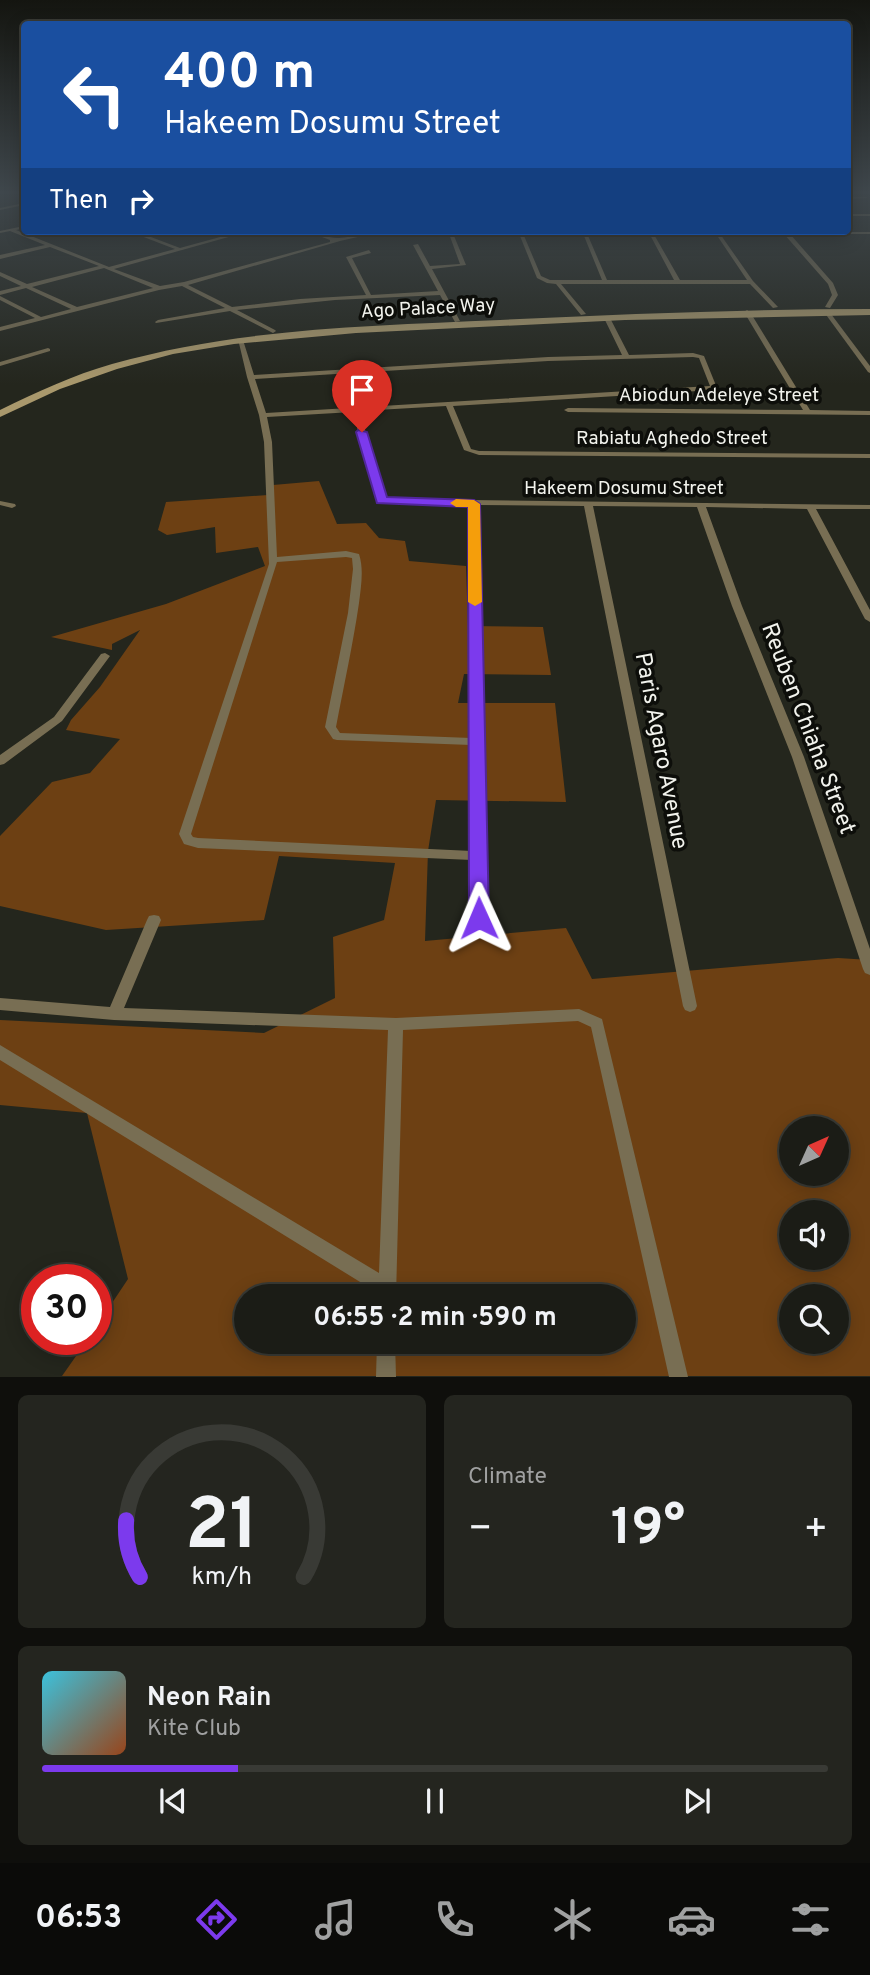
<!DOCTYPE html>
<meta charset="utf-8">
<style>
body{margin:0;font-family:Overpass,sans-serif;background:#24251f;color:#f1f3f6;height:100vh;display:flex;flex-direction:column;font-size:26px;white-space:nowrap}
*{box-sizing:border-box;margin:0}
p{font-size:23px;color:#a0a1a1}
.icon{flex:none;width:38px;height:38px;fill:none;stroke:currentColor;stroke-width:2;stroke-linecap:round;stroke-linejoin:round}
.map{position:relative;height:1377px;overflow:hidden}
.drawer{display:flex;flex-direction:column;gap:18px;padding:18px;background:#0f0f0c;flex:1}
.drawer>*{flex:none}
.guide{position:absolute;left:21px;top:21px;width:830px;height:214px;border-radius:7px;box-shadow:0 4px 18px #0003,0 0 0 2px #393a35;background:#1a4fa0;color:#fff;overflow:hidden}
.needle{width:46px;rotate:45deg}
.controls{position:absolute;left:779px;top:1116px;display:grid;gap:14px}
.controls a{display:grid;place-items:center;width:70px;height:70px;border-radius:50%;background:#1b1c16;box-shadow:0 4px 18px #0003,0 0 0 2px #393a35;font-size:35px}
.speed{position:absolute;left:21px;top:1264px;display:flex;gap:14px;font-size:35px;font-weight:700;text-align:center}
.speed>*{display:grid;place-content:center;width:91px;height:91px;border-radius:50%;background:#1b1c16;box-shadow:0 4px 18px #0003,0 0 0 2px #393a35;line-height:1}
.speed .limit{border:10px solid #d22;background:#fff;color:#111}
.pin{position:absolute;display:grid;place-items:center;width:60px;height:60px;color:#fff;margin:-72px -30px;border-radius:50% 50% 50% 0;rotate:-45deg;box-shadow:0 0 7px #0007}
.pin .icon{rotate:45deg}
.me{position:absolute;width:77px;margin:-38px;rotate:359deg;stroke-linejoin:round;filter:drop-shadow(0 0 5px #0008)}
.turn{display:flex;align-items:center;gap:24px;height:147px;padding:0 28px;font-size:32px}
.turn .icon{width:91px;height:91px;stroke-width:2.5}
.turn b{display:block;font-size:49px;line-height:60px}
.then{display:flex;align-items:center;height:66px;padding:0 28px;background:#0003;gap:14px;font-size:26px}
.big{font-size:52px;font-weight:700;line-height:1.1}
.drawer .card{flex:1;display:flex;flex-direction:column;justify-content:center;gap:10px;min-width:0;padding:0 24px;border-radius:10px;background:#24251f}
.drawer .dial{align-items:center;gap:0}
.dial svg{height:182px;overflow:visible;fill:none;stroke:#393a35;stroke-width:7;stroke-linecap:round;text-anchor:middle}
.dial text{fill:#f1f3f6;stroke:none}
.song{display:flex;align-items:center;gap:21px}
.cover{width:84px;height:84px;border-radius:10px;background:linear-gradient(135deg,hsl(190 70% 55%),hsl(20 70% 35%))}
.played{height:7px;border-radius:4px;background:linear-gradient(90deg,#7c3aed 25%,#393a35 25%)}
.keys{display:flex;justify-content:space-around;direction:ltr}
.heat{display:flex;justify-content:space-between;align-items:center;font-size:38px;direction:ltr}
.drawer .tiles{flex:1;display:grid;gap:18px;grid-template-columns:1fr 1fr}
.card:last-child{grid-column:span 2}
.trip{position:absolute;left:234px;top:1284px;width:402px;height:70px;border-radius:35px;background:#1b1c16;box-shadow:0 4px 18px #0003,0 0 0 2px #393a35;font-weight:700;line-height:70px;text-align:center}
.tabs{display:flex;height:112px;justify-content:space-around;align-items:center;background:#0b0b09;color:#a0a1a1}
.tabs .icon{width:49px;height:49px}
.tabs .current{color:#7c3aed}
.tabs b{font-size:32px;color:#f1f3f6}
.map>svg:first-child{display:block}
</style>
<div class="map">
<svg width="870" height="1377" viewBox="0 0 870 1377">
<rect width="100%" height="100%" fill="#24261d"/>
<!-- green -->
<path fill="#6d4013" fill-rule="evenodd" d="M319,481L337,524L366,523L379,538L405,541L409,561L466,566L468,626L543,627L551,675L464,674L458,703H555L566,802L436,800L428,851L425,941L566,928L592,979L838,958L870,960V1376H62L88,1339H96V1327L128,1279L87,1113L0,1105V1020L264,1033L335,998L333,937L384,920L395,863L279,856L264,920L106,930L0,906V836L52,782L90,773L120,739L66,730L71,720L100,687L140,630L112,644V650L51,637L166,604L265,566L258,547L216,553L215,527L167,535L158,530L166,502L268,495L273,485ZM791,1129H836V1174H791ZM791,1213H836V1258H791ZM247,1297H625V1342H247ZM791,1297H836V1342H791Z"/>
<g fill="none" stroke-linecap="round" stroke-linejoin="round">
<!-- minor -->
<g fill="#786e53" fill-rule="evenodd">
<polygon points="847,197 866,197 868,198 847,199"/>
<polygon points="24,203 24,205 0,210 0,208"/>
<rect x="847" y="214" width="23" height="2"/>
<path d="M24,226V228L16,230L109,267L175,249L128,231H135L180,248L242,231H250L114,269L160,286L184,282L330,242V240L306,231C317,231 328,239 339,238C354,237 369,231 384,231L340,241L188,285L232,307L300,299L366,295L346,257L369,250L371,253L352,258L371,295L438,291L413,245L418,244L430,266L460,264L448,231H452L466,265L432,269L460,321L455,322L440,295L335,300L237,310L275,330L276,331L273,333L230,311L156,323L155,322L158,320L225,308L182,286L159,290L0,331V327L35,318L0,300V296L41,317L71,309L26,288L0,295V291L21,286L0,276V272L27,284L99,266L50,247L0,259V255L45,245L10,231L0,233V231ZM104,268L153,288L77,307L32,287Z"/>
<polygon points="518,231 522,231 541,276 550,280 602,280 582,231 586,231 607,280 674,280 648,231 652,231 680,280 747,280 714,231 718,231 753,281 778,307 773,308 750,284 561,284 586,314 581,315 556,284 547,283 537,278"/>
<polygon points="784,232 870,232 870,234 790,234 833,283 838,295 830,308 825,307 832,295 828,284 784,234"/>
<polygon points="747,310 750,312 810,410 870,411 870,415 568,412 564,410 568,408 803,410 744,312"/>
<polygon points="824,310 828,310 870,366 870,373 868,372 824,312"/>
<path d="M607,316L610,318L629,355L693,353L704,356L717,388L714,390L453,406L471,449L479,451L870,454V458L479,455L464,450L446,406L360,411L383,497L387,499L870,505V509H816L870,610V622L865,619L807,509L706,507L742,606L804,757L870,949V975L865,973L863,969L792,757L732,606L697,507L593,506L697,1006L695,1010L690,1012L685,1010L683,1006L584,506L478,505L486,918L484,922L479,923L474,922L472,918V860L198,848L184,844L179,834L269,564L264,442L259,415L247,377L238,339L243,340L254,375L548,357L622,355L604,318ZM693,357L699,358L710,386L266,413L255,379L548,361ZM353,412L376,500L386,503L470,504L471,738L340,733L336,727C344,685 353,644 359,603C361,587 364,569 359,554L346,551L277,557L272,442L267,417ZM346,557L352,558L353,569L348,613L325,727L333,739L337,740L471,745L472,851L198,838L193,837L191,834L277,562Z"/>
<polygon points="48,348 50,349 50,351 0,366 0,362"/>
<polygon points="0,501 15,504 16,506 12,508 0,505"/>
<polygon points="105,653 110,656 62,721 4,764 0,765 0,755 54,717 101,654"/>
<polygon points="154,915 159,916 161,920 124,1008 396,1018 579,1009 602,1019 688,1377 669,1377 591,1027 578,1021 403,1030 396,1297 378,1297 378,1293 0,1060 0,1045 379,1273 388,1030 114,1020 0,1010 0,998 110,1007 147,920 149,916"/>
<polygon points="377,1342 395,1342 396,1377 376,1377"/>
</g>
<!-- secondary -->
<path fill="#a9986c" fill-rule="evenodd" d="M870,309V315L625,320L356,333L234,344L173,354L117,369L60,389L0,417V410C37,392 73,375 112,364C239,328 370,326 500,320C623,314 747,309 870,309Z"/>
</g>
<!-- sky -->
<linearGradient id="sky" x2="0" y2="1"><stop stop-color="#141510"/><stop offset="0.5" stop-color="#3f474c"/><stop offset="1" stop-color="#3f474c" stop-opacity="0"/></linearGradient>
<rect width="870" height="385" fill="url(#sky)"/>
<!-- route -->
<polygon fill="#7c3aed" stroke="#51269a" stroke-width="2" points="358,430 367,432 387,497 474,500 480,504 489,918 486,924 479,926 472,924 469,918 468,507 377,503 356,432"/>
<!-- slow -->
<polygon fill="#f59e0b" points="474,500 480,504 482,602 475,606 468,602 468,507 456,507 450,503 456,499"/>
<g text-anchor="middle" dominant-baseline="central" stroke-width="7" stroke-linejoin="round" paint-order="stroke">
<!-- far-street labels -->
<g font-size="19" fill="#f2f3ed" stroke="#0d0e0a">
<text transform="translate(428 309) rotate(-3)">Ago Palace Way</text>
<text x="719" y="396">Abiodun Adeleye Street</text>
<text x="672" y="439">Rabiatu Aghedo Street</text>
<text x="624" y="489">Hakeem Dosumu Street</text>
</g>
<!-- street labels -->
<g font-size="23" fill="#f2f3ed" stroke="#0d0e0a">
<text transform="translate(807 729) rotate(69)">Reuben Chiaha Street</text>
<text transform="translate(660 751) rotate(79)">Paris Agaro Avenue</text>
</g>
</g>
</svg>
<div class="controls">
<a><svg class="needle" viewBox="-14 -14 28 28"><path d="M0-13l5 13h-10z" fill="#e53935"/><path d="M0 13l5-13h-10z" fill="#a0a1a1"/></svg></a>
<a><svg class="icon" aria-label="sound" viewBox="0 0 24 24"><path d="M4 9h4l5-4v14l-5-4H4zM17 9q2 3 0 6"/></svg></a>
<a><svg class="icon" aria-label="search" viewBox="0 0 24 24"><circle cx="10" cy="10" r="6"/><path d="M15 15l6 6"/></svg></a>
</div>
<div class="speed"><div class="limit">30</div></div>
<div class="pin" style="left:362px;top:432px;background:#d93025"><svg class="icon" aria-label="arrive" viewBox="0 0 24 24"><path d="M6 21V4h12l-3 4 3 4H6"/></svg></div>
<svg class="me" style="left:479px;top:918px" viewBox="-20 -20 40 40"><path d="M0-17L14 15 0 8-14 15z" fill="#7c3aed" stroke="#fff" stroke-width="4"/></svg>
<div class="trip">06:55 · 2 min · 590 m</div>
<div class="guide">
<div class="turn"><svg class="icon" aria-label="left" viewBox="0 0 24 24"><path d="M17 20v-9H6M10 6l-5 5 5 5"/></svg><div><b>400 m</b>Hakeem Dosumu Street</div></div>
<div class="then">Then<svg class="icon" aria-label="right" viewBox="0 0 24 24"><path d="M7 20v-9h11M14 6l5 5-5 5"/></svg></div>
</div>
</div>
<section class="drawer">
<div class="tiles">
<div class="card dial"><svg viewBox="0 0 100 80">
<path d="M14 69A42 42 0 1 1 86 69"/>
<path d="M14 69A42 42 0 0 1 8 44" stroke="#7c3aed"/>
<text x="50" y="56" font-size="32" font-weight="700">21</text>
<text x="50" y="72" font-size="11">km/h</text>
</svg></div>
<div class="card"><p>Climate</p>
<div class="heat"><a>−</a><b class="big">19°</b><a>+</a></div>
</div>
<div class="card">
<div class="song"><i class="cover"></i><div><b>Neon Rain</b><p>Kite Club</p></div></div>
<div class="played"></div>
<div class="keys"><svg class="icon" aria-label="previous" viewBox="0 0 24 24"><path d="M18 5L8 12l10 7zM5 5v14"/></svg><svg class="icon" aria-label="pause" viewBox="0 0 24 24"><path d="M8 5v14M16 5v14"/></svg><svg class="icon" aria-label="next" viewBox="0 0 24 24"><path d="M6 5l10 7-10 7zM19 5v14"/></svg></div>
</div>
</div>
</section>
<nav class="tabs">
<b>06:53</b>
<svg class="icon current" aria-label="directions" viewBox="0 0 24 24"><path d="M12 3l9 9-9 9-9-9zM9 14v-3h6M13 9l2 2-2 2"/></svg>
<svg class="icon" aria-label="music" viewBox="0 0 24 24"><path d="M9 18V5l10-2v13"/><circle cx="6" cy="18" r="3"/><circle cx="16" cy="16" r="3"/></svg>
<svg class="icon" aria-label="phone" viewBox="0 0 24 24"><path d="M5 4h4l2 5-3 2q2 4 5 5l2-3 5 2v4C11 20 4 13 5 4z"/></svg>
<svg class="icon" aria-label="climate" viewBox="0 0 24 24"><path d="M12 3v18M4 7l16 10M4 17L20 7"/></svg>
<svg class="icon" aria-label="car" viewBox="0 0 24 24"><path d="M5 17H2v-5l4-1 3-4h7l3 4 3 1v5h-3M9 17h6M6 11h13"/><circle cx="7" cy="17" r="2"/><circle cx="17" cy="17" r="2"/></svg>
<svg class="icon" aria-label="filters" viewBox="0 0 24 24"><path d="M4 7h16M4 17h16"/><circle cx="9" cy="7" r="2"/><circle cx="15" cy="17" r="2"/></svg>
</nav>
